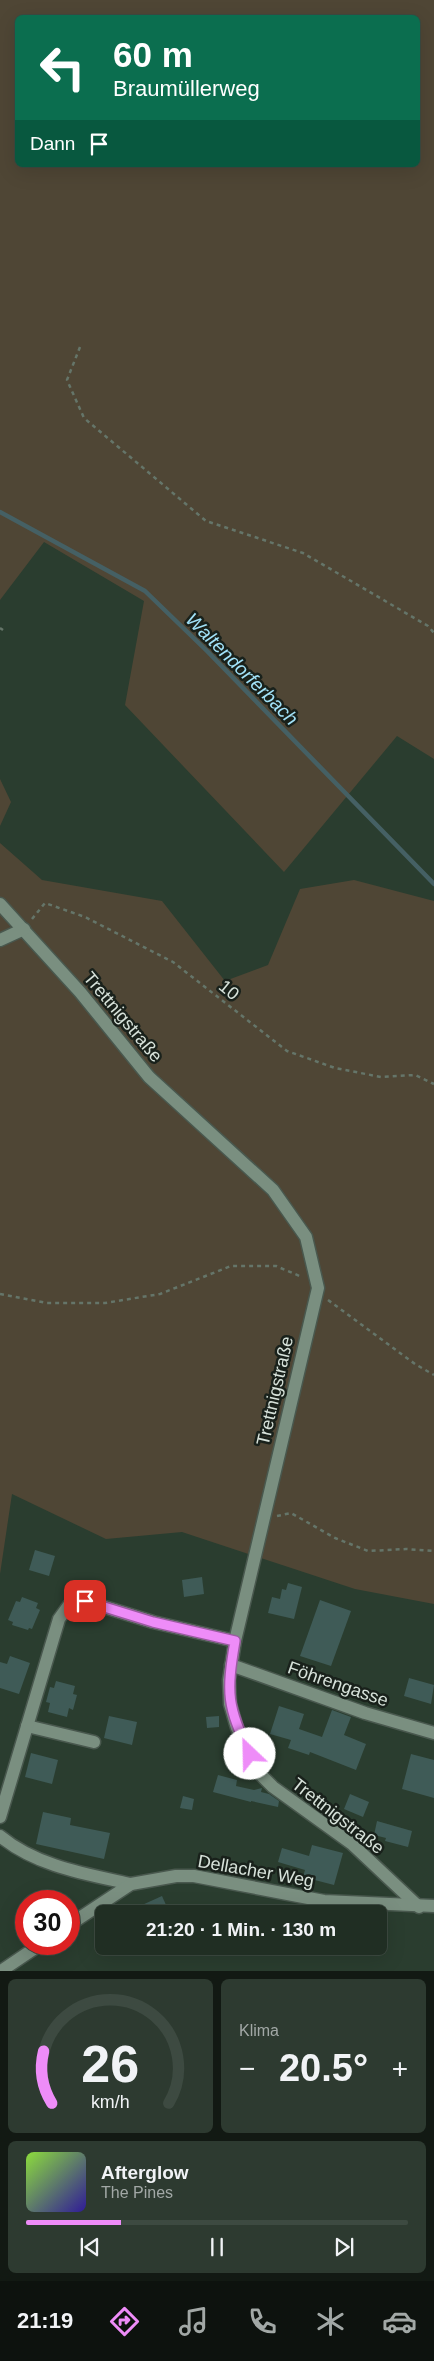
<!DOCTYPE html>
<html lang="de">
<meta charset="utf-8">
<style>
body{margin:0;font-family:Arial,sans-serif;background:#2d3a30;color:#f1f3f6;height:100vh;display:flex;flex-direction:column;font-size:19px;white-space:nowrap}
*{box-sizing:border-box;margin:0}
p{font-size:16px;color:#a2a8a6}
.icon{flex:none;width:28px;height:28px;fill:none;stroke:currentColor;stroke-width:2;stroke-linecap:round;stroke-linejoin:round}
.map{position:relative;height:1971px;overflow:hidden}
.panel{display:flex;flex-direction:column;gap:8px;padding:8px;background:#121913;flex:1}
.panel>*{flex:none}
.hud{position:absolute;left:15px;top:15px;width:405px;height:152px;border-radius:8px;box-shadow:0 5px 20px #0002,0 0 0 1px #3d4a41;background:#0b6e4f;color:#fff;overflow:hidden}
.speed{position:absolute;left:15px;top:1890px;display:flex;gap:10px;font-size:25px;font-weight:700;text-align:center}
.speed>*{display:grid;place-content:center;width:65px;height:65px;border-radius:50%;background:#202e23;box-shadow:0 5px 20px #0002,0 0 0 1px #3d4a41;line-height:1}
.speed .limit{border:8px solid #d22;background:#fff;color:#111}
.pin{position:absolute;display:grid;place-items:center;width:42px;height:42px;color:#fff;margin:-21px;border-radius:10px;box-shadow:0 2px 8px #0006}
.me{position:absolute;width:55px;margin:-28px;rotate:336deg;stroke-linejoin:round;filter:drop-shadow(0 0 4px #0008)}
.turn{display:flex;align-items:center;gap:18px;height:105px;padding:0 15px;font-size:22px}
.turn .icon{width:65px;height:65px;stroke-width:2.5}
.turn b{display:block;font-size:35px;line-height:42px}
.then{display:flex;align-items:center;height:48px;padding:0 15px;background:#0003;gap:10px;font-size:19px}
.big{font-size:38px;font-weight:600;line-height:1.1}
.panel .tile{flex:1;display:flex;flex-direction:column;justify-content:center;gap:8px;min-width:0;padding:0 18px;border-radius:8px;background:#2d3a30}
.panel .dial{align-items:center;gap:0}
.dial svg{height:130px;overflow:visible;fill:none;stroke:#3d4a41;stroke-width:7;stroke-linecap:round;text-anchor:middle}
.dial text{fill:#f1f3f6;stroke:none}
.song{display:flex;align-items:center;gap:15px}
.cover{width:60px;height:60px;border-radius:8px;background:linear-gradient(135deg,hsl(90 70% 55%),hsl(250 70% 35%))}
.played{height:5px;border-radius:2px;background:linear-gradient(90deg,#ee8cf8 25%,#3d4a41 25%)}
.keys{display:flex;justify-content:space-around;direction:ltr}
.heat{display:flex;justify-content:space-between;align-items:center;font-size:28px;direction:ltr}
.panel .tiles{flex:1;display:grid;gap:8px;grid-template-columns:1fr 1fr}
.tile:last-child{grid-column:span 2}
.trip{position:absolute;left:95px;top:1905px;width:292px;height:50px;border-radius:8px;background:#202e23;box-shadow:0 5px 20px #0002,0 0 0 1px #3d4a41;font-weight:600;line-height:50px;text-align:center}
.tab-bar{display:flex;height:80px;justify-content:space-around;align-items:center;background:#0d120e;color:#a2a8a6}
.tab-bar .icon{width:35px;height:35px}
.tab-bar .current{color:#ee8cf8}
.tab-bar b{font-size:22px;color:#f1f3f6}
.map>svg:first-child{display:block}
</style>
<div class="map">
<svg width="434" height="1971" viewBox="0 0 434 1971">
<rect width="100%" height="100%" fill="#2a3d2f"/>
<!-- green -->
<g fill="#4f4635" fill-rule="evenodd">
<path d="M0,0H434V759L397,736L284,872L125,705L144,601L44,542L0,600ZM18,18H418V165H18Z"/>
<polygon points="0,779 11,802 0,826"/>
<polygon points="0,843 42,880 162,901 225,981 268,965 300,889 354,880 434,901 434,1604 355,1589 182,1532 106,1539 12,1494 0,1574"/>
</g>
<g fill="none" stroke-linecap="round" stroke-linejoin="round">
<!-- stream -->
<polyline stroke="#456064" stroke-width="4.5" points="0,512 145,591 207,651 434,884"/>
</g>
<!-- building -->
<g fill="#3f5b57">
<polygon points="35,1550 55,1556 49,1576 29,1570"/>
<polygon points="202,1577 204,1594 184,1597 182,1580"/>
<polygon points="288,1583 302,1587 294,1619 268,1613 272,1597 280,1599 282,1589 286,1590"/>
<polygon points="22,1597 38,1603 36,1608 40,1610 32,1629 29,1628 28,1630 12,1625 13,1622 8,1620 16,1601 20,1602"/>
<polygon points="320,1600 351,1611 331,1666 300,1656"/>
<polygon points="10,1656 30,1663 19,1694 0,1688 0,1662 7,1664"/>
<polygon points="409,1678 434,1685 431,1704 404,1696"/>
<polygon points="56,1681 75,1686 73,1694 77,1695 73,1710 69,1708 67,1717 48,1712 50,1703 46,1702 50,1687 54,1688"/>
<polygon points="279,1706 304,1714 299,1729 322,1737 332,1710 351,1717 344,1735 366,1744 356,1770 310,1752 309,1755 288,1748 291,1740 270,1734"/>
<polygon points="109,1716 137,1722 132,1745 104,1738"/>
<polygon points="219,1716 219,1727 207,1728 206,1717"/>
<polygon points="31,1753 58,1760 52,1784 25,1777"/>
<polygon points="411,1754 434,1760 434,1798 402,1789"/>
<polygon points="218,1775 237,1780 236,1786 254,1790 262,1788 261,1792 269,1794 279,1801 278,1807 251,1801 251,1802 213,1792"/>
<polygon points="350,1794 369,1802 363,1817 344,1809"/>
<polygon points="183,1796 194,1799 192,1810 180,1808"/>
<polygon points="43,1812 71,1818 70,1825 110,1833 104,1859 36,1844"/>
<polygon points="377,1821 412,1831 408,1847 385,1841 386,1838 374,1835"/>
<polygon points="312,1845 343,1853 334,1885 303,1877 305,1870 278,1862 282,1848 309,1856"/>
<polygon points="162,1896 170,1914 146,1914 142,1905"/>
</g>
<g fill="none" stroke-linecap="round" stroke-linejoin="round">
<defs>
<g id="street">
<polyline points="0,904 80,992 149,1077 273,1190 306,1237 318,1288 235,1641 229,1680 230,1704 237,1728 261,1775 273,1787 352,1844 419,1907"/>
<polyline points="0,940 24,929"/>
<polyline points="231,1665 365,1713 434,1733"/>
<polyline points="27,1726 94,1742"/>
<polyline points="0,1817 59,1619 69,1605 85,1601 153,1622 235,1641"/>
<path d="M0,1836C36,1866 86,1874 131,1884"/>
<polyline points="69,1925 131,1884 176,1876 194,1876 324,1901 434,1906"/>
<polyline points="1,1971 41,1944"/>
</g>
</defs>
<!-- street casing -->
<use href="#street" stroke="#49584e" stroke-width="15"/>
<!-- path -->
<g stroke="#657569" stroke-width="2.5" stroke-dasharray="4 4" stroke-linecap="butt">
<polyline points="80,347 67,380 84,418 206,521 303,553 428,626 434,633"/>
<polyline points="0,628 3,630"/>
<polyline points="32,919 45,903 85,917 173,962 287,1051 335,1068 381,1077 415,1075 434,1084"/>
<polyline points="0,1294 47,1303 105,1303 160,1294 231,1266 276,1266 302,1277"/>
<polyline points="328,1300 415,1364 434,1375"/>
<polyline points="277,1516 291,1513 335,1538 368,1551 406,1549 434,1551"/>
</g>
<!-- street -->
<use href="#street" stroke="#7a8f80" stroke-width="12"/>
</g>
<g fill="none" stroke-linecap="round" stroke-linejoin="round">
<defs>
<path id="route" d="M85,1601L153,1622L235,1641C226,1694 227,1706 250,1754"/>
</defs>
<!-- route casing -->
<use href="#route" stroke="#9b5ba1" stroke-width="12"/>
<!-- route -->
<use href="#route" stroke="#ee8cf8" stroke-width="9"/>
</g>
<g text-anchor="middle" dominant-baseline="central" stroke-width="5" stroke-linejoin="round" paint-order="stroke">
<!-- street labels -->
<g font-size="18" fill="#d7e2da" stroke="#19211b">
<text transform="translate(229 990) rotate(39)">10</text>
<text transform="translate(123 1017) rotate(50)">Trettnigstraße</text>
<text transform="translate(275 1391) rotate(-77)">Trettnigstraße</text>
<text transform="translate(338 1684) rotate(19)">Föhrengasse</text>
<text transform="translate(338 1816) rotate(38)">Trettnigstraße</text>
<text transform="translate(256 1871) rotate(10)">Dellacher Weg</text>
</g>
<!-- water labels -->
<g font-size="19" font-style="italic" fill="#a2e2f8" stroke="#19211b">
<text transform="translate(242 669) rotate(45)">Waltendorferbach</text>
</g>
</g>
</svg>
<div class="speed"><div class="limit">30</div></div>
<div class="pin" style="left:85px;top:1601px;background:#d93025"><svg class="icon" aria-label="arrive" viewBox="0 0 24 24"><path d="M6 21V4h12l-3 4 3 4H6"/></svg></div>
<svg class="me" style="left:250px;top:1754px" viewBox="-20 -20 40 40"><circle r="19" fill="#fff"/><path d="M0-13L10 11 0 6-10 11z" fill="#ee8cf8"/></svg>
<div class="trip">21:20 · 1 Min. · 130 m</div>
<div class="hud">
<div class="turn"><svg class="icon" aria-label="left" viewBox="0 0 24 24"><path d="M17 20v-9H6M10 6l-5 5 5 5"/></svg><div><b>60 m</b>Braumüllerweg</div></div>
<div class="then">Dann<svg class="icon" aria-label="arrive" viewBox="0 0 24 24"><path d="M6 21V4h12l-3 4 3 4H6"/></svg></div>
</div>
</div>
<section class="panel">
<div class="tiles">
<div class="tile dial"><svg viewBox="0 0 100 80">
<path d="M14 69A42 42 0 1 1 86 69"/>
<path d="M14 69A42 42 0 0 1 9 37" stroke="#ee8cf8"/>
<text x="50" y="56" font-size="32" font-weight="700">26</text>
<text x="50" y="72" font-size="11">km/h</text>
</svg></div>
<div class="tile"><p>Klima</p>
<div class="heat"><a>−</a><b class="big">20.5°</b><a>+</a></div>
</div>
<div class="tile">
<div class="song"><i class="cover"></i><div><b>Afterglow</b><p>The Pines</p></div></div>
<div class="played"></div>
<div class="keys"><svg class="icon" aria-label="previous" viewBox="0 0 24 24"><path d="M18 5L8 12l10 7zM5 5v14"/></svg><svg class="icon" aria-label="pause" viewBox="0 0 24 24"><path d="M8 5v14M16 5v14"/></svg><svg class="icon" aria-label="next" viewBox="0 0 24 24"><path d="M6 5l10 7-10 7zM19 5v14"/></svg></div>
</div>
</div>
</section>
<nav class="tab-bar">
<b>21:19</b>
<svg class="icon current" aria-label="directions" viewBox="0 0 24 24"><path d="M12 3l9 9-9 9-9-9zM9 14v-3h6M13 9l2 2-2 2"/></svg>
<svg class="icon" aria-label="music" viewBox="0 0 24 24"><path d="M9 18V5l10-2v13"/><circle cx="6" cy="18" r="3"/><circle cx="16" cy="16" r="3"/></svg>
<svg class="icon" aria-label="phone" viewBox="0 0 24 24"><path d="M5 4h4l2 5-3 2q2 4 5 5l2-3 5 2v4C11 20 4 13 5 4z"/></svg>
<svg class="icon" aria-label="climate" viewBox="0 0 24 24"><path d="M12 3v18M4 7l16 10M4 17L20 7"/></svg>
<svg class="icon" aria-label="car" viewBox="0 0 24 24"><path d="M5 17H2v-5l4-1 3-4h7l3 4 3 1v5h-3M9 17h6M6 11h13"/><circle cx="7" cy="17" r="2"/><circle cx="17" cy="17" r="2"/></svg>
</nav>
